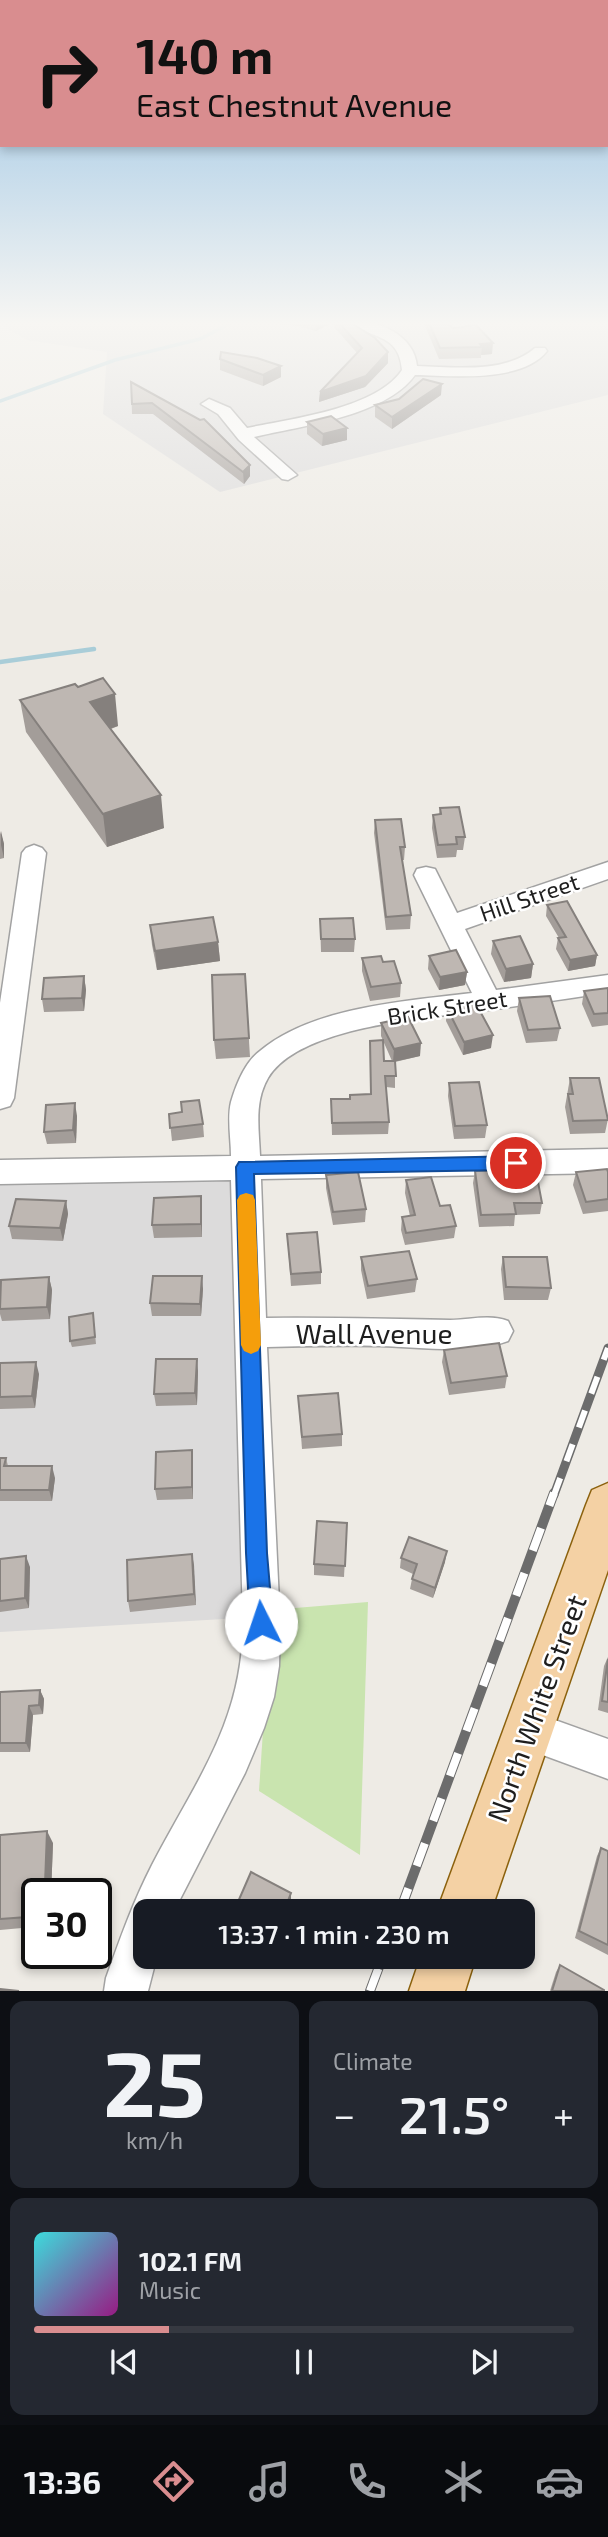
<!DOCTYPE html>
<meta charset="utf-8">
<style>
body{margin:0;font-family:"Exo 2",sans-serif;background:#242831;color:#f1f3f6;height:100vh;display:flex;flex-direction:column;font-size:26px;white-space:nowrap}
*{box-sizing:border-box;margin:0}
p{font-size:23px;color:#9ea1a6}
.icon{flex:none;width:38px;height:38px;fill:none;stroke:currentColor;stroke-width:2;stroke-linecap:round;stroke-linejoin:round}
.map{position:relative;height:1991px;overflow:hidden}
.sheet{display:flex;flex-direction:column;gap:10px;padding:10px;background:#0d0f14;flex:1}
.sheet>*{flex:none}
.guide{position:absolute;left:0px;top:0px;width:609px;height:147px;box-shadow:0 4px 10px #0003;background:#d98d8f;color:#111;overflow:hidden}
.speed{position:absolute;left:21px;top:1878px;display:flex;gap:14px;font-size:35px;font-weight:700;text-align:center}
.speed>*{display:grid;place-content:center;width:91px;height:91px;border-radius:50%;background:#171b24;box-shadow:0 4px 10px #0003;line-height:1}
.speed .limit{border:4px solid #111;border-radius:10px;background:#fff;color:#111}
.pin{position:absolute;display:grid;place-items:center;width:60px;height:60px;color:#fff;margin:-30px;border:4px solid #fff;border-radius:50%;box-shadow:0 2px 7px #0007}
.me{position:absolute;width:77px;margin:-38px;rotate:356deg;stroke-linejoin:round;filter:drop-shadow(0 0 5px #0008)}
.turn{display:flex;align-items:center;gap:24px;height:147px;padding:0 21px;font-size:32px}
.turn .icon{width:91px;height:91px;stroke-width:2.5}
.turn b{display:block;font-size:49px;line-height:60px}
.big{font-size:52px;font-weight:600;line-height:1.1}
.sheet .widget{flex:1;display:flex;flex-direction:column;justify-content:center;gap:10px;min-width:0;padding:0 24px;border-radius:14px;background:#242831}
.sheet .dial{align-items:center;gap:0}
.dial b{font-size:91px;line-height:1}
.song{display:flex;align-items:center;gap:21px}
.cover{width:84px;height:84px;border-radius:10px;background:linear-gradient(135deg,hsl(180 70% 55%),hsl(310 70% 35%))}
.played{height:7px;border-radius:4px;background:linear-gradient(90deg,#d98d8f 25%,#363941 25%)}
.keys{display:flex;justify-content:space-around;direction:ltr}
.heat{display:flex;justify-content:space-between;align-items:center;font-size:38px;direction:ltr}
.sheet .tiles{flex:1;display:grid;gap:10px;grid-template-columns:1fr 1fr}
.widget:last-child{grid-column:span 2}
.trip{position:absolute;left:133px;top:1899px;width:402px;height:70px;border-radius:14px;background:#171b24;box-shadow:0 4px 10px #0003;font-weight:600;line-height:70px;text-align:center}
.tab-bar{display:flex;height:112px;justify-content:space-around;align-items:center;background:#090b0e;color:#9ea1a6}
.tab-bar .icon{width:49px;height:49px}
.tab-bar .selected{color:#d98d8f}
.tab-bar b{font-size:32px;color:#f1f3f6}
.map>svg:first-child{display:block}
</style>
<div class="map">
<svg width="608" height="1991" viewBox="0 0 608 1991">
<rect width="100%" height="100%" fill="#eeebe5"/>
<!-- residential -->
<g fill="#dcdbdb">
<polygon points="0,321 608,321 608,395 220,492 103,414 107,352 27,340 0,324"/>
<polygon points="0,1177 232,1177 241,1618 0,1632"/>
</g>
<!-- grass -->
<polygon fill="#c9e4af" points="368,1602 360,1855 259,1791 271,1610"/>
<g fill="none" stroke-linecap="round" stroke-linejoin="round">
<!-- stream-far1 -->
<polyline stroke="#a9cdd8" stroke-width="3.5" points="0,401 115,360 200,339 235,321"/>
<!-- stream -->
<polyline stroke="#a9cdd8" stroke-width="4.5" points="0,662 94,649"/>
<defs>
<g id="minor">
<path d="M349,321C376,319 414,334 417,366C454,367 505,374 535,348H545L547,351C522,383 452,376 415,375C386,416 301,426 254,437L297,475L288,480L282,479L239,440L218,414L201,404L209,399L230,408L247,428C290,419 376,409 402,370C399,332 370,340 349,321Z"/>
<polygon points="34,845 42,848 46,853 14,1098 10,1106 0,1109 0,1003 22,853 26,848"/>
<path d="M608,862V879L465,929L496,990L608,975V993C568,998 527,1005 487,1010C431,1018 300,1025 268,1078C254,1102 259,1129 260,1156L608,1149V1173L261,1179L266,1318C328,1317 388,1319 450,1320C470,1320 489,1314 508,1321L513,1331L508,1341C470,1355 421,1347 380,1346C342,1345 305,1346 267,1347L280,1623L279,1666L274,1697L264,1728L245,1773L174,1911H145V1956H157L148,1991H104L106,1978C120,1939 133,1902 152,1865C195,1782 243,1722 243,1623L231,1180L0,1184V1160L231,1156C231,1139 227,1118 231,1102C236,1085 245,1062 260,1051C312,1007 406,1001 472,993L414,875L417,869L426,867L435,869L457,913Z"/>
<polygon points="527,1710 608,1739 608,1779 513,1744 507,1730 513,1716"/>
</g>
<g id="major">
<polygon points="608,1483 608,1570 491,1911 437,1911 586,1505 592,1490"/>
<polygon points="421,1956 476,1956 465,1991 409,1991"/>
</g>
</defs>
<!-- minor casing -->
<use href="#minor" stroke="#a2a2a2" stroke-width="3"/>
<!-- major casing -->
<use href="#major" stroke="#8b610d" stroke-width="3"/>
<!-- minor -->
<use href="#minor" fill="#fff" fill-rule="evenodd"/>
<!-- major -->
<use href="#major" fill="#f4d1a4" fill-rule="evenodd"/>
<defs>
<polyline id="rail-far1" points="554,1495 608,1348"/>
<g id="rail">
<polyline points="400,1911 554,1493"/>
<polyline points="370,1991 383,1956"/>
</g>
</defs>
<!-- rail-far1 casing -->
<use href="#rail-far1" stroke="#6c6c6c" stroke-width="9"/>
<!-- rail casing -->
<use href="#rail" stroke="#6c6c6c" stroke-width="10"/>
<!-- rail-far1 -->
<use href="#rail-far1" stroke="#fff" stroke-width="6" stroke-dasharray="18" stroke-linecap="butt"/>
<!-- rail -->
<use href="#rail" stroke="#fff" stroke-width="8" stroke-dasharray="24" stroke-linecap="butt"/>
</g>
<!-- wall -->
<g fill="#a39d99">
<polygon points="250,321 348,321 388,363 365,387 319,402 320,392 357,353 334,327 334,322 316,331 297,326"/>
<polygon points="423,321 442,321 492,354 481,355 481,358 439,359"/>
<polygon points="220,359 281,377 263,386 220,370"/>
<polygon points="131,382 250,465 250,476 244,484 153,414 132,414"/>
<polygon points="441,395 392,429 375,417 375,405"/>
<polygon points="307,422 347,428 347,440 322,446 307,434"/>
<polygon points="20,700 118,726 111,729 164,828 107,847 26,732"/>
<polygon points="440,808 465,837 463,850 457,850 456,857 437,858 432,828 433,815 439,815"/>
<polygon points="375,820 405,847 404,860 402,860 411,915 410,929 386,930 374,833"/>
<polygon points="0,831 4,844 4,858 0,859"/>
<polygon points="547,905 597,955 595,966 568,971 556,949 558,938 559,938 546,916"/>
<polygon points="320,919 355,939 354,952 321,952"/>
<polygon points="150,925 218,942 220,961 157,970 152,945"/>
<polygon points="493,941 533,964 531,978 504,982 491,954"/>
<polygon points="429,956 467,972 465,985 439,990 428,969"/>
<polygon points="362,958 383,962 401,983 400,997 370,1001 362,971"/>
<polygon points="245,974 250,1057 216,1059 214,1040"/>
<polygon points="84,976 86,990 84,1011 44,1012 42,999"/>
<polygon points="608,988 608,1025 592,1027 582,1004 584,991"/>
<polygon points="519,998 560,1028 557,1041 526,1043 517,1011"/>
<polygon points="447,1008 491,1048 463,1055 446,1021"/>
<polygon points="381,1023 420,1056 395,1062 395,1088 386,1087 389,1122 388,1134 332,1135 331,1099 350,1099 371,1094 370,1041 384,1061 392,1061 381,1036"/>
<polygon points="570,1078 608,1119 605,1133 570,1134 565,1107"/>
<polygon points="449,1083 487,1125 485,1138 454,1139 448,1096"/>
<polygon points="169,1114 203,1124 204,1137 172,1141"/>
<polygon points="77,1116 76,1143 47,1144 44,1132"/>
<polygon points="475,1171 510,1183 542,1203 540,1214 515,1215 514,1226 479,1227 473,1183"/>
<polygon points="576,1172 608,1172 608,1211 583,1214 573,1185"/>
<polygon points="326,1175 366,1209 365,1222 333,1225 326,1188"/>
<polygon points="406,1180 440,1206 456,1226 454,1238 405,1245 401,1230 402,1217 410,1216 405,1193"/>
<polygon points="201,1196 202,1209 202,1237 154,1238 152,1225"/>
<polygon points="66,1201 68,1214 63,1241 12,1239 9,1226"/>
<polygon points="287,1234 321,1272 321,1284 291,1286"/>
<polygon points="361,1257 417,1279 415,1292 367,1299 361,1270"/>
<polygon points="503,1257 551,1288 548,1300 504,1300 501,1269"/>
<polygon points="49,1277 52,1290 50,1319 2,1321 0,1314 0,1296"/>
<polygon points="203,1289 201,1316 152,1316 150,1303"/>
<polygon points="93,1313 96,1344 72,1347 70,1341"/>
<polygon points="444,1350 507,1376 505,1388 449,1395 442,1362"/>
<polygon points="0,1363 39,1374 35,1408 0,1409"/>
<polygon points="198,1371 197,1405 156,1406 154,1394"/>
<polygon points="298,1396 342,1434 342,1446 302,1449"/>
<polygon points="0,1458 6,1458 8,1466 55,1478 52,1501 0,1501"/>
<polygon points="193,1462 193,1499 157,1500 155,1489"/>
<polygon points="347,1523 344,1577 314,1575 314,1564"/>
<polygon points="192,1554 196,1605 130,1612 128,1601"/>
<polygon points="401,1558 445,1562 433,1598 410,1589 413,1574 400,1568"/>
<polygon points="0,1559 30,1567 29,1608 0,1612"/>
<polygon points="608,1657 608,1713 598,1710 604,1666"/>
<polygon points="40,1690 44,1699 43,1714 33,1715 30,1752 0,1752 0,1692"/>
<polygon points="0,1835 53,1843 51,1894 37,1894 37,1896 34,1896 33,1927 0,1930"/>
<polygon points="601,1848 608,1851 608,1955 575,1938 597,1856"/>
<polygon points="250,1956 268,1956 265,1965"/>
<polygon points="560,1965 604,1991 550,1991 556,1972"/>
</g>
<!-- shaded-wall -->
<g fill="#85807d">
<polygon points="36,321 50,321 37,325"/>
<polygon points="316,321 334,321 334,322 316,331"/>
<polygon points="493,343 492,354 481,355 482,347 480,344"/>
<polygon points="388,352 388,363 365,387 319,402 320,392"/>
<polygon points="281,366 281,377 263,386 263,375"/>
<polygon points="442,384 441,395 392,429 392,417"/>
<polygon points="347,428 347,440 322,446 323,434"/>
<polygon points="250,465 250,476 244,484 243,472"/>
<polygon points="115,694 118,726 94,734 90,702"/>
<polygon points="161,795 164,828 107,847 103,814"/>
<polygon points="1,831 4,844 4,858 1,845"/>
<polygon points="218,942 220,961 157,970 155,951"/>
<polygon points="597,955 595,966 568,971 570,960"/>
<polygon points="533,964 531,978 504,982 506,969"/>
<polygon points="467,972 465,985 439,990 440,977"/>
<polygon points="84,976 86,990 84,1011 82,998"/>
<polygon points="493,1035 491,1048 463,1055 464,1042"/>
<polygon points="421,1043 420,1056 393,1062 394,1049"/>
<polygon points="75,1103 77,1116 76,1143 73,1130"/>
<polygon points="201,1196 202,1209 202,1237 201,1224"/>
<polygon points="66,1201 68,1214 63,1241 60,1228"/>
<polygon points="202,1276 203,1289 201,1316 200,1304"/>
<polygon points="49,1277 52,1290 50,1319 47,1307"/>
<polygon points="197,1359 198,1371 197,1405 195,1393"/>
<polygon points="36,1362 39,1374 35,1408 32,1396"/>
<polygon points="192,1450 193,1462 193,1499 192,1487"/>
<polygon points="52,1466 55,1478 52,1501 49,1490"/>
<polygon points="447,1551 445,1562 433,1598 435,1588"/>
<polygon points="192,1554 194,1565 196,1605 194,1594"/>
<polygon points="26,1556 30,1567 29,1608 25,1598"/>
<polygon points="40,1690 44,1699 43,1714 39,1705"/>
<polygon points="29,1706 33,1715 30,1752 26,1743"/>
<polygon points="47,1831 53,1843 51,1894 45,1884"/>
<polygon points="28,1885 34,1896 33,1927 27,1917"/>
<polygon points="291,1893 291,1900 287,1911 284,1911"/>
</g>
<!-- building -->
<g fill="#beb7b2" stroke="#85807d" stroke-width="2">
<polygon points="337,321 348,321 375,338 388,352 366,376 320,392 362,348"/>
<polygon points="428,321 442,321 454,328 476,325 493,343 480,344 482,347 440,348"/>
<polygon points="221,352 257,358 281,366 263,375 220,359"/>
<polygon points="423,379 442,384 392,417 375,405 399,399"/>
<polygon points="131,382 200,420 204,419 250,465 243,472 152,403 132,404"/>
<polygon points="331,416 347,428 323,434 307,422"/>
<polygon points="103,678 115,694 90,702 161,795 103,814 20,700 75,684 78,687"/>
<polygon points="459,807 465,837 456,837 457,844 438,845 433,815 441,814 440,808"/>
<polygon points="401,819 405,847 400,847 411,915 386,917 375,820"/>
<polygon points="567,901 597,955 570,960 558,938 566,937 547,905"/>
<polygon points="213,917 218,942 155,951 150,925"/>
<polygon points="353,918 355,939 321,939 320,919"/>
<polygon points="520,936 533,964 506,969 493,941"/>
<polygon points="456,950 467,972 440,977 429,956"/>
<polygon points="381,956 383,962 394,961 401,983 371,987 362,958"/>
<polygon points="245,974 249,1038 214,1040 212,975"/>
<polygon points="84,976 82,998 42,999 44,978"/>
<polygon points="608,988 608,1013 594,1014 584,991"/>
<polygon points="550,996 560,1028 528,1030 519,998"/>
<polygon points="475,1002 493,1035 464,1042 447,1008"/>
<polygon points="408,1017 421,1043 394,1049 381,1023"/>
<polygon points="383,1040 384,1061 395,1061 396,1076 385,1076 389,1122 332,1123 331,1099 350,1099 350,1095 371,1094 370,1041"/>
<polygon points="570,1078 599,1078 608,1120 573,1121 568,1094 573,1094"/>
<polygon points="479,1082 487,1125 455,1126 449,1083"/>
<polygon points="199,1100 203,1124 170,1128 169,1114 182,1112 181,1102"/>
<polygon points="75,1103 73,1130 44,1132 46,1105"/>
<polygon points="607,1169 608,1172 608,1199 586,1202 576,1172"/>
<polygon points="508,1170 510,1183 538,1182 542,1203 514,1203 516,1214 481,1215 475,1171"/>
<polygon points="358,1172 366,1209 333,1212 326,1175"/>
<polygon points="431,1177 440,1206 450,1205 456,1226 406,1233 402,1217 415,1215 406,1180"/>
<polygon points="201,1196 201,1224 152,1225 154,1198"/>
<polygon points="16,1199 66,1201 60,1228 9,1226"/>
<polygon points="317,1232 321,1272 291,1274 287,1234"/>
<polygon points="409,1251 417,1279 368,1286 361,1257"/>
<polygon points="503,1257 547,1257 551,1288 506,1287"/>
<polygon points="153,1276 202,1276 200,1304 150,1303"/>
<polygon points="49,1277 47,1307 0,1309 1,1280"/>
<polygon points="93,1313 95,1337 70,1341 69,1317"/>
<polygon points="499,1343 507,1376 451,1383 444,1350"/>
<polygon points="156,1359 197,1359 195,1393 154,1394"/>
<polygon points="36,1362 32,1396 0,1397 0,1363"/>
<polygon points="338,1393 342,1434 302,1437 298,1396"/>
<polygon points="192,1450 192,1487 155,1489 156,1452"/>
<polygon points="0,1458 6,1458 4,1466 52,1466 49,1490 0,1490"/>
<polygon points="317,1521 347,1523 345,1566 314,1564"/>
<polygon points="409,1537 447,1551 435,1588 412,1579 417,1564 401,1558"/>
<polygon points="192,1554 194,1594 128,1601 127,1560"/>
<polygon points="26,1556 25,1598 0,1601 0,1559"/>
<polygon points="608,1659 608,1702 602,1701"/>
<polygon points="40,1690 39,1705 29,1706 26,1743 0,1743 0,1692"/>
<polygon points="47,1831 45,1884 28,1885 27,1917 0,1919 0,1835"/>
<polygon points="601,1848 608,1851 608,1945 579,1931"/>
<polygon points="251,1872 291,1893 284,1911 234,1911"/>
<polygon points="560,1965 604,1990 604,1991 552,1991"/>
<polygon points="0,1989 19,1991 0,1991"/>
</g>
<!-- sky -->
<linearGradient id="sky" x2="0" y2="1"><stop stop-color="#8fbee2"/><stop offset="0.54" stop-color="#f7f6f3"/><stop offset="1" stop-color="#f7f6f3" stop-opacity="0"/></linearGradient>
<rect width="608" height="599" fill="url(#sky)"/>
<!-- route -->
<polygon fill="#1a73e8" stroke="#114b97" stroke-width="2" points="516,1156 522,1158 524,1163 522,1168 516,1170 254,1174 267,1553 273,1623 269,1631 261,1634 253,1631 250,1623 246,1553 236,1167 239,1162"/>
<!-- slow -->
<polygon fill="#f59e0b" points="246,1193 253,1195 255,1200 261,1345 258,1351 251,1354 244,1351 241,1345 237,1200 240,1195"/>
<g text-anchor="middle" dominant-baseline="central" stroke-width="5" stroke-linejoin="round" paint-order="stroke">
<!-- street labels -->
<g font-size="23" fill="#1e1e1e" stroke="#fff">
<text transform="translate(529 897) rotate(-19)">Hill Street</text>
<text transform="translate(447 1007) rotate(-9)">Brick Street</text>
</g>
<!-- near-street labels -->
<g font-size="28" fill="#1e1e1e" stroke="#fff">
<text x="374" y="1333">Wall Avenue</text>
<text transform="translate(536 1708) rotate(-70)">North White Street</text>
</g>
</g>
</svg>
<div class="speed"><div class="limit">30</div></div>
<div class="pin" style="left:516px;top:1163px;background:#d93025"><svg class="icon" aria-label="arrive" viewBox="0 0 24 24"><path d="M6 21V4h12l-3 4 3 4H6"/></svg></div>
<svg class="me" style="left:261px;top:1623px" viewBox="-20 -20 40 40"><circle r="19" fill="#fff"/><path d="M0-13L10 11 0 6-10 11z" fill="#1a73e8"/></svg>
<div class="trip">13:37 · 1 min · 230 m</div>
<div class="guide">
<div class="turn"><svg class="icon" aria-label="right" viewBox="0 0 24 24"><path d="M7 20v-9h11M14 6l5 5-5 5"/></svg><div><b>140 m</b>East Chestnut Avenue</div></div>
</div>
</div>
<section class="sheet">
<div class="tiles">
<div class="widget dial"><b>25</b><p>km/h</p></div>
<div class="widget"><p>Climate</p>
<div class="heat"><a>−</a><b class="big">21.5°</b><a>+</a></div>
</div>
<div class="widget">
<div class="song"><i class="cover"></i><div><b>102.1 FM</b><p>Music</p></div></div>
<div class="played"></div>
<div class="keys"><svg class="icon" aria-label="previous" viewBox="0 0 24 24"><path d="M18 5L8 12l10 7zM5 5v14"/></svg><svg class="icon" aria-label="pause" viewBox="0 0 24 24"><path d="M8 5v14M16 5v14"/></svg><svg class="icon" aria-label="next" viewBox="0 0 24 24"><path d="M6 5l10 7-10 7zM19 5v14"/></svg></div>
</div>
</div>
</section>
<nav class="tab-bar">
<b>13:36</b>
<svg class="icon selected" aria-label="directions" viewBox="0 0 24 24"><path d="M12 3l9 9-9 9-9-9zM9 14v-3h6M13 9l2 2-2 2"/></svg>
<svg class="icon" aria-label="music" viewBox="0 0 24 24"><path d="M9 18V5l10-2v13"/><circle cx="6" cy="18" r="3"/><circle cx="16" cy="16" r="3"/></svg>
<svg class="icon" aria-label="phone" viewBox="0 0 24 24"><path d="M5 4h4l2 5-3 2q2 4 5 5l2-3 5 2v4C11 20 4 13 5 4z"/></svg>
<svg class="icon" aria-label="climate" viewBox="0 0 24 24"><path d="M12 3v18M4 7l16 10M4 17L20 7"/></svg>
<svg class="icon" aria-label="car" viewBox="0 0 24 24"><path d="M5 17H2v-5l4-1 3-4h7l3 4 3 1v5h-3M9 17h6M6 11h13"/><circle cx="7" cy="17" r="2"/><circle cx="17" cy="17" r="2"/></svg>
</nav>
